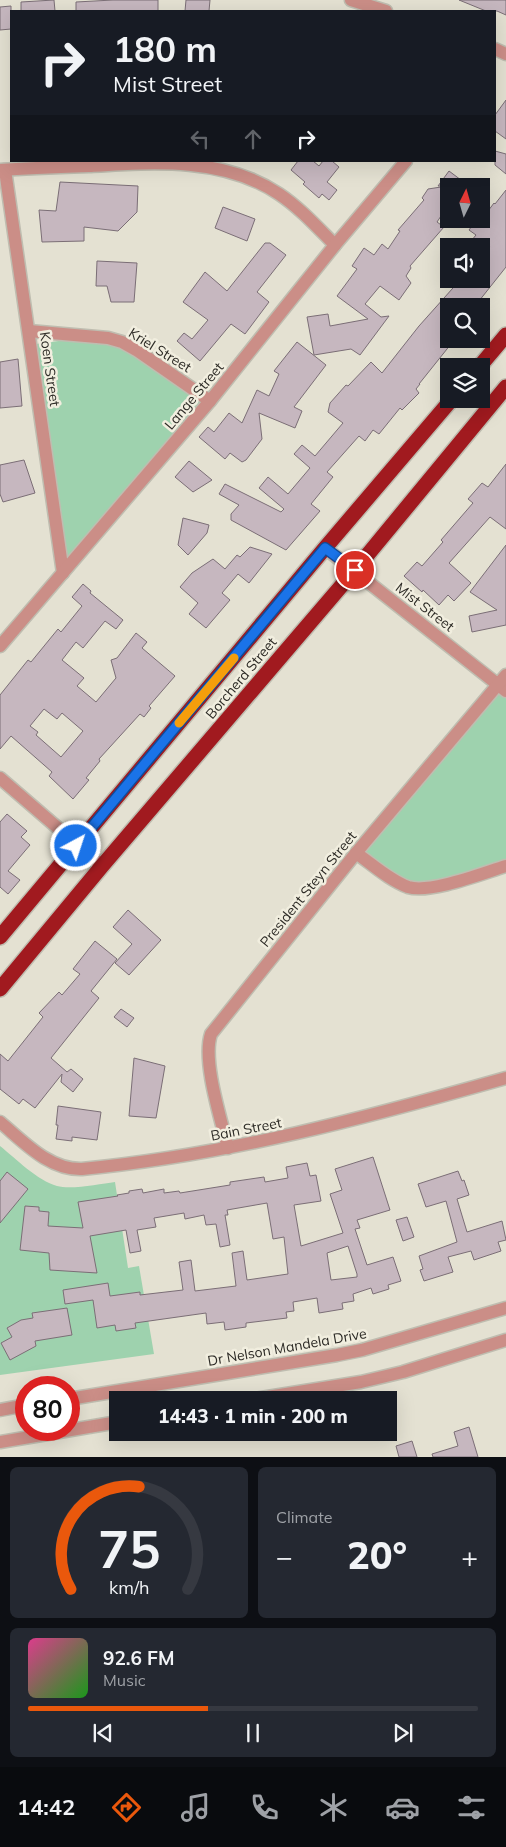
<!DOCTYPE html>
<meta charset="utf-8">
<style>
body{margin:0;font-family:Mulish,sans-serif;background:#242831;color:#f1f3f6;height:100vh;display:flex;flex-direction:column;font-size:19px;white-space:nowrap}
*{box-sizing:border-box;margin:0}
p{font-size:16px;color:#9ea1a6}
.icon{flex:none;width:28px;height:28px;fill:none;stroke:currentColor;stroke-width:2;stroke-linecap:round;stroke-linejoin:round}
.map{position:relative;height:1457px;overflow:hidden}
.side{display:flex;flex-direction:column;gap:10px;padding:10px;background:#0d0f14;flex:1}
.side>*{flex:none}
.hud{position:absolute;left:10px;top:10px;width:486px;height:152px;border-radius:0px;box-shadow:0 5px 20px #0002;background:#171b24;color:#f1f3f6;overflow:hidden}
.needle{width:32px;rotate:5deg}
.tools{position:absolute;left:440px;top:178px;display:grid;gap:10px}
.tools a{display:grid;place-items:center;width:50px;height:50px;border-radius:0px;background:#171b24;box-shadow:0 5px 20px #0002;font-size:25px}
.speed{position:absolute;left:15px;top:1376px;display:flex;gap:10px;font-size:25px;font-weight:700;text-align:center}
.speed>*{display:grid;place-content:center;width:65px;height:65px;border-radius:50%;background:#171b24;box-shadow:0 5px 20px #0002;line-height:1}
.speed .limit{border:8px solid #d22;background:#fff;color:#111}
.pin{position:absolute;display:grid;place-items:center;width:42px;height:42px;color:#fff;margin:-21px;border:2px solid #fff;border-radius:50%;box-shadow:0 1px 5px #0007}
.me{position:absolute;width:55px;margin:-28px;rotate:40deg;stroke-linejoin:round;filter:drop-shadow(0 0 4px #0008)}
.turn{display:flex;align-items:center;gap:18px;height:105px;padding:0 20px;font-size:22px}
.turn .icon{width:65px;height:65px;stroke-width:2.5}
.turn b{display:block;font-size:35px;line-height:42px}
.lanes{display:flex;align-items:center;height:48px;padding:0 20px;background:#0003;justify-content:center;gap:25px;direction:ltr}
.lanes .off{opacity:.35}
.big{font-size:38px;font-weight:800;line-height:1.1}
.side .card{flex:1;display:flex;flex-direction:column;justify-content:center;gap:8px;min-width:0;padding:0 18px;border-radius:8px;background:#242831}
.side .dial{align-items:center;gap:0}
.dial svg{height:130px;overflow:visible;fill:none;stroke:#363941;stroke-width:7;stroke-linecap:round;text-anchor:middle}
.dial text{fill:#f1f3f6;stroke:none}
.song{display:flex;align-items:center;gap:15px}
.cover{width:60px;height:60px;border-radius:8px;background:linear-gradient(135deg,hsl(330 70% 55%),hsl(120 70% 35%))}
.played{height:5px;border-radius:2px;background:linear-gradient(90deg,#ea580c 40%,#363941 40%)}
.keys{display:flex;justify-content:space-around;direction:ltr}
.heat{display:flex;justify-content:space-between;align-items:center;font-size:28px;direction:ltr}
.side .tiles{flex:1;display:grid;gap:10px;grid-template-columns:1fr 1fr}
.card:last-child{grid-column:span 2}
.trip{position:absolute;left:109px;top:1391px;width:288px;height:50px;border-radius:0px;background:#171b24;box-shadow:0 5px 20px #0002;font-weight:800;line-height:50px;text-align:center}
.tab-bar{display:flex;height:80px;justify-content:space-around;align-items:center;background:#090b0e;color:#9ea1a6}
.tab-bar .icon{width:35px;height:35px}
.tab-bar .on{color:#ea580c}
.tab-bar b{font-size:22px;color:#f1f3f6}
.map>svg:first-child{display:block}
</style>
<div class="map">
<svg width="506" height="1457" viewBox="0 0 506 1457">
<rect width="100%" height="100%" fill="#e4e1d2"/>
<!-- green -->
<g fill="#9ed2ae">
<polygon points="103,335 203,401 64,568 29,345"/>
<polygon points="497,689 506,697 506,867 413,891 362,850"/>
<path d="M0,1146C15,1158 38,1181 57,1186C71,1190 100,1184 115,1182L128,1268L139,1266L154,1354L0,1375Z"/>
</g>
<!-- building -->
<g fill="#c6b7bf" stroke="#7b6e76" fill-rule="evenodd">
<polygon points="54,0 55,11 21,11 21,2"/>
<polygon points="113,0 158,0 158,11 76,11 76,2"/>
<polygon points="186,0 210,0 209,11 185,11"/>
<polygon points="459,0 506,0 506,15 497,11 486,11"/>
<polygon points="11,6 11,29 0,30 0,7"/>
<polygon points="506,100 506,139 495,131 495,115"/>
<polygon points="495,151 506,154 506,174 495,165"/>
<polygon points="298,161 313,161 319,166 323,161 332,161 339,167 327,182 337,190 329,200 322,194 319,198 303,184 305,182 291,170"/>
<polygon points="449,171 469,186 438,186"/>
<polygon points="60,182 138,186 137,212 118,231 84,227 84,241 42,242 39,210 56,211"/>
<polygon points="441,187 449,193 449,204 437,222 444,227 410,266 411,268 406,276 411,283 399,300 380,286 365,304 381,317 389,316 360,355 351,349 314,355 307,317 328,314 330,326 368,319 337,296 357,269 352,266 364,248 374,255 382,244 388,249 400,231 398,230 424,200 422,198 428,189"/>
<polygon points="506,190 506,267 475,306 449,306 449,339 455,339 419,384 420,384 416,389 419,393 402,410 400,408 379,434 373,430 365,441 359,436 327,472 333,477 311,504 320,511 286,550 231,520 231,514 239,505 219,494 225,484 281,512 284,509 259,488 268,477 288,494 310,468 294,454 302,445 315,456 343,423 328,412 330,403 346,385 348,386 371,362 382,373 419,326 461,279 481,280 481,256 490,246 467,246 476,235 469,230 477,219 482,219 494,203 495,204"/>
<polygon points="223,207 255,219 247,241 215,228"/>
<polygon points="265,243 270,243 286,255 257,292 269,302 245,334 231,324 200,361 177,341 184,333 192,339 208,320 183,302 205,272 227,291"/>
<polygon points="97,261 137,263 134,302 111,302 107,286 96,286"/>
<polygon points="297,342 326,365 294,407 302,411 295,428 259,413 262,439 246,460 242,462 230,453 225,459 199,437 208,427 214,432 229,413 242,423 257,390 269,396 279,374 274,371"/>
<polygon points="18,359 22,406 0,408 0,362"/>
<polygon points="24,460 35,493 3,502 0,494 0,465"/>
<polygon points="189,461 212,480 193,492 175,477"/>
<polygon points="506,464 506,529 490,517 449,563 471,583 454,601 448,595 439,605 423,590 422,592 404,576 417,562 422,566 443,542 441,540 473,503 468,499 482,483 488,487"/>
<polygon points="183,518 209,525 207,533 188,555 178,545"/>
<polygon points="506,545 506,625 472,632 469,616 497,610 470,592"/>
<polygon points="250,547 272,554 249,583 238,574 222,593 230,600 206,628 189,614 198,603 180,587 192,573 213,559 225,569 237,555 240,557"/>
<path d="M83,584L91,591L90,593L123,620L116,629L105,621L83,648L76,642L62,660L84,678L77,686L96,702L116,678L111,660L117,658L136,633L147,642L142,648L175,676L149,706L151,708L144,717L140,714L99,759L100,761L86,778L89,780L73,799L49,776L52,772L11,736L0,749V695L28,660L31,662L58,629L61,632L82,606L72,597ZM44,709L57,719L62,713L83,731L61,757L36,735L38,732L30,726Z"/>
<polygon points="7,814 27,831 21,837 30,845 8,871 20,880 8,894 0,887 0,822"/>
<polygon points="128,910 161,940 129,975 115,963 132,944 113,927"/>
<polygon points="95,941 117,959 91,991 99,998 51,1058 67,1072 71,1069 83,1079 73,1092 61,1082 62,1074 35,1108 23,1099 19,1104 0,1089 0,1054 8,1061 43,1017 39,1013 59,992 62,995 80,974 73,969"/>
<polygon points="121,1009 134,1018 127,1027 114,1017"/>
<polygon points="134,1058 165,1066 156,1118 129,1116"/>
<polygon points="58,1106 101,1112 97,1140 72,1137 72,1141 56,1139 58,1125 56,1125"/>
<path d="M373,1157L390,1210L357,1220L360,1228L355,1229L367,1265L393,1257L401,1281L388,1285L389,1289L373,1294L371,1288L353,1294L354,1301L342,1303L343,1309L319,1313L317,1298L293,1302L294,1311L286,1312L287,1318L246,1323V1327L225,1330L224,1322L207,1324L206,1313L135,1323L136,1328L116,1331L115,1325L97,1328L93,1300L65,1304L63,1290L108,1283L110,1296L140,1292V1295L183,1290L179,1262L191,1260L195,1291L236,1286L232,1253L243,1251L247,1280L288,1274L284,1237L273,1239L267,1203L227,1210L228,1215H225L230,1245L220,1247L216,1224L206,1225L204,1215L185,1219L184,1213L154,1218L156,1227L137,1230L141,1251L130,1253L126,1230L90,1236L97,1273L50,1270L49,1253L20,1250L25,1206L39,1207V1211L49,1212L48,1226L83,1228L78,1202L118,1196L117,1195L129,1193V1191L142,1189L143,1193L164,1189V1193L179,1191L180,1193L230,1185V1182L264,1177L265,1182L288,1178L286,1167L307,1163L310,1176L316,1175L321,1201L294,1205L301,1246L343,1233L330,1194L342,1190L335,1169ZM348,1246L357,1274V1277L331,1280L327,1253Z"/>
<polygon points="458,1171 462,1181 464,1180 469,1195 457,1199 467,1232 502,1221 506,1240 498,1242 501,1251 474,1260 471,1251 448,1257 453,1272 424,1281 420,1270 423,1269 419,1256 457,1242 446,1201 426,1207 418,1184"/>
<polygon points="7,1172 28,1189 0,1223 0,1181"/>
<polygon points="407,1217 414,1237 403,1241 396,1220"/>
<polygon points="67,1308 72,1335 35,1341 36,1346 10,1360 1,1343 12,1337 7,1328 21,1320 33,1318 32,1313"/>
<polygon points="469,1427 478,1457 433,1457 432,1454 458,1446 454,1432"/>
<polygon points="412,1441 417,1457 399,1457 396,1446"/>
</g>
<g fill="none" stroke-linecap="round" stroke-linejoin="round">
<defs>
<g id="minor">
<polyline points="351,0 386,11"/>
<polyline points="495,49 506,54"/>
<path d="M0,170C30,168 61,167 91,166C154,162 224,157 279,194C300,208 317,227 335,245"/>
<polyline points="5,170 63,573"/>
<polyline points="29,331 108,338 122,342 138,351 210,401"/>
<polyline points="325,548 506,691"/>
<polyline points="0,646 210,401 335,245 406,161"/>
<polyline points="0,778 102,866"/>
<path d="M356,853C372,864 389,880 408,887C430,894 483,873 506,866"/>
<path d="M0,1122C24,1142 49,1170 82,1169C228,1155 365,1118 506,1078"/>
<path d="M228,1148C221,1119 202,1061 211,1034L356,853L506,675"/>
<polyline points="69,1399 337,1355 362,1350 506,1308"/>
<polyline points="248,1400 361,1382 403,1372 506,1340"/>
<polyline points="0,1410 26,1405"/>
<polyline points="0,1442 118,1422"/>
</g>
<g id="highway">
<polyline points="480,366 506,335"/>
<polyline points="0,937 325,548 452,399"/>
<polyline points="0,989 102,866 355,570 506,387"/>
</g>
</defs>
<!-- minor casing -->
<use href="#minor" stroke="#bfbdb0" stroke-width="15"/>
<!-- highway casing -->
<use href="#highway" stroke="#bfbdb0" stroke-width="18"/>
<!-- minor -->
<use href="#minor" stroke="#cb8e87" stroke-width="12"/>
<!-- highway -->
<use href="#highway" stroke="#a11a1f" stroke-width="15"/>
</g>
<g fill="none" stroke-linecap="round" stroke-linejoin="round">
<defs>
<polyline id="route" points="76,846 325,548 355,570"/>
</defs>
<!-- route casing -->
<use href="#route" stroke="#114b97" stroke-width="12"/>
<!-- route -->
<use href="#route" stroke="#1a73e8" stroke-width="9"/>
<!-- slow -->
<polyline stroke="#f59e0b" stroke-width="9" points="179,723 234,658"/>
</g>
<g text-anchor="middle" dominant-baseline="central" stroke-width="5" stroke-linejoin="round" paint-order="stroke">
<!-- street labels -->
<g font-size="14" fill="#2d2b26" stroke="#f1eedf">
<text transform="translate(160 350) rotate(32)">Kriel Street</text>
<text transform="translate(50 369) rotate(82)">Koen Street</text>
<text transform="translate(194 396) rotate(-50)">Lange Street</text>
<text transform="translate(425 607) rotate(38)">Mist Street</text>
<text transform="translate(241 678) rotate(-50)">Borcherd Street</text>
<text transform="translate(308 889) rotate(-51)">President Steyn Street</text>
<text transform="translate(246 1129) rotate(-11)">Bain Street</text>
<text transform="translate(287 1347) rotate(-10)">Dr Nelson Mandela Drive</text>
</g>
</g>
</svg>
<div class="tools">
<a><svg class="needle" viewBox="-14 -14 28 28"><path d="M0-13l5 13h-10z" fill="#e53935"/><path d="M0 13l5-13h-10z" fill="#9ea1a6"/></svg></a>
<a><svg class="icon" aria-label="sound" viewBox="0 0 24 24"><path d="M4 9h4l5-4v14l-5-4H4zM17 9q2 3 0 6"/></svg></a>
<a><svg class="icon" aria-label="search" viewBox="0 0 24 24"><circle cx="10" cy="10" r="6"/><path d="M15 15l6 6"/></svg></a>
<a><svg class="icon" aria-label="layers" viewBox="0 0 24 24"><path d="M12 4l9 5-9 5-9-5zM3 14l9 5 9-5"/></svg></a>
</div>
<div class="speed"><div class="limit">80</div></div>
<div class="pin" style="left:355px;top:570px;background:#d93025"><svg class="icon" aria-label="arrive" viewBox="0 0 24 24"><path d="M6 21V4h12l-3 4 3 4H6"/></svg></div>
<svg class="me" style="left:76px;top:846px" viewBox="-20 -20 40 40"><circle r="17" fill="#1a73e8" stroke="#fff" stroke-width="3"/><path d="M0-11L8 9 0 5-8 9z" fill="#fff"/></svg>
<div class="trip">14:43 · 1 min · 200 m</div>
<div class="hud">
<div class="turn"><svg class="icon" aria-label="right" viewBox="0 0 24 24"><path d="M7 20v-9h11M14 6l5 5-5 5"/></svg><div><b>180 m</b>Mist Street</div></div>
<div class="lanes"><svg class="icon off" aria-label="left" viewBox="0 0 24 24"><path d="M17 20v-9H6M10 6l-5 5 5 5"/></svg><svg class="icon off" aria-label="ahead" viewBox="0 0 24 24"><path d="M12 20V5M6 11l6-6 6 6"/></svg><svg class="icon" aria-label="right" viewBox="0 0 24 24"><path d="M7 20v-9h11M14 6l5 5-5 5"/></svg></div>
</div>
</div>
<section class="side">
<div class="tiles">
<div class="card dial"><svg viewBox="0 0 100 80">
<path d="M14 69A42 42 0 1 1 86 69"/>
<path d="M14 69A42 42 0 0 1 56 6" stroke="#ea580c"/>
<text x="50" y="56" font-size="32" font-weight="700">75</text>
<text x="50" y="72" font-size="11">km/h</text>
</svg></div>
<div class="card"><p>Climate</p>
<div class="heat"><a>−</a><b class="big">20°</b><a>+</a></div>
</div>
<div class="card">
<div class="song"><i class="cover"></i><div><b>92.6 FM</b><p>Music</p></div></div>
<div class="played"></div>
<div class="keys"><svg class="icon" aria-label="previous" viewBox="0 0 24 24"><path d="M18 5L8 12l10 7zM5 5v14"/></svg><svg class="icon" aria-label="pause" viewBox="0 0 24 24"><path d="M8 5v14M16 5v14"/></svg><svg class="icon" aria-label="next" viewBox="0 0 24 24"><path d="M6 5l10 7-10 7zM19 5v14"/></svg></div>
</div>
</div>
</section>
<nav class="tab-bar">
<b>14:42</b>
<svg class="icon on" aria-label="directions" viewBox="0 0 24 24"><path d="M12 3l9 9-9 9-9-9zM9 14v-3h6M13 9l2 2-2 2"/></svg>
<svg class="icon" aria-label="music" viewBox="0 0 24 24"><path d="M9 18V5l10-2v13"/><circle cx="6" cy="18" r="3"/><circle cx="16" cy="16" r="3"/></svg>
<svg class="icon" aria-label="phone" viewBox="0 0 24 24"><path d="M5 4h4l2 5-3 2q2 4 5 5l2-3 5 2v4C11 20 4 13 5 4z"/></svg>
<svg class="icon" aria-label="climate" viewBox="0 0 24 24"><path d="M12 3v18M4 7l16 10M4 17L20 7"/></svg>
<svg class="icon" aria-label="car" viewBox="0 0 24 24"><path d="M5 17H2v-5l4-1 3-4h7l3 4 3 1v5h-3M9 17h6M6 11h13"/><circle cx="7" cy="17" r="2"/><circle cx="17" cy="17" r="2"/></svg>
<svg class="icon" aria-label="filters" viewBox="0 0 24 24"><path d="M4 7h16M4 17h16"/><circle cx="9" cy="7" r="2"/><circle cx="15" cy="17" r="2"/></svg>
</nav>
